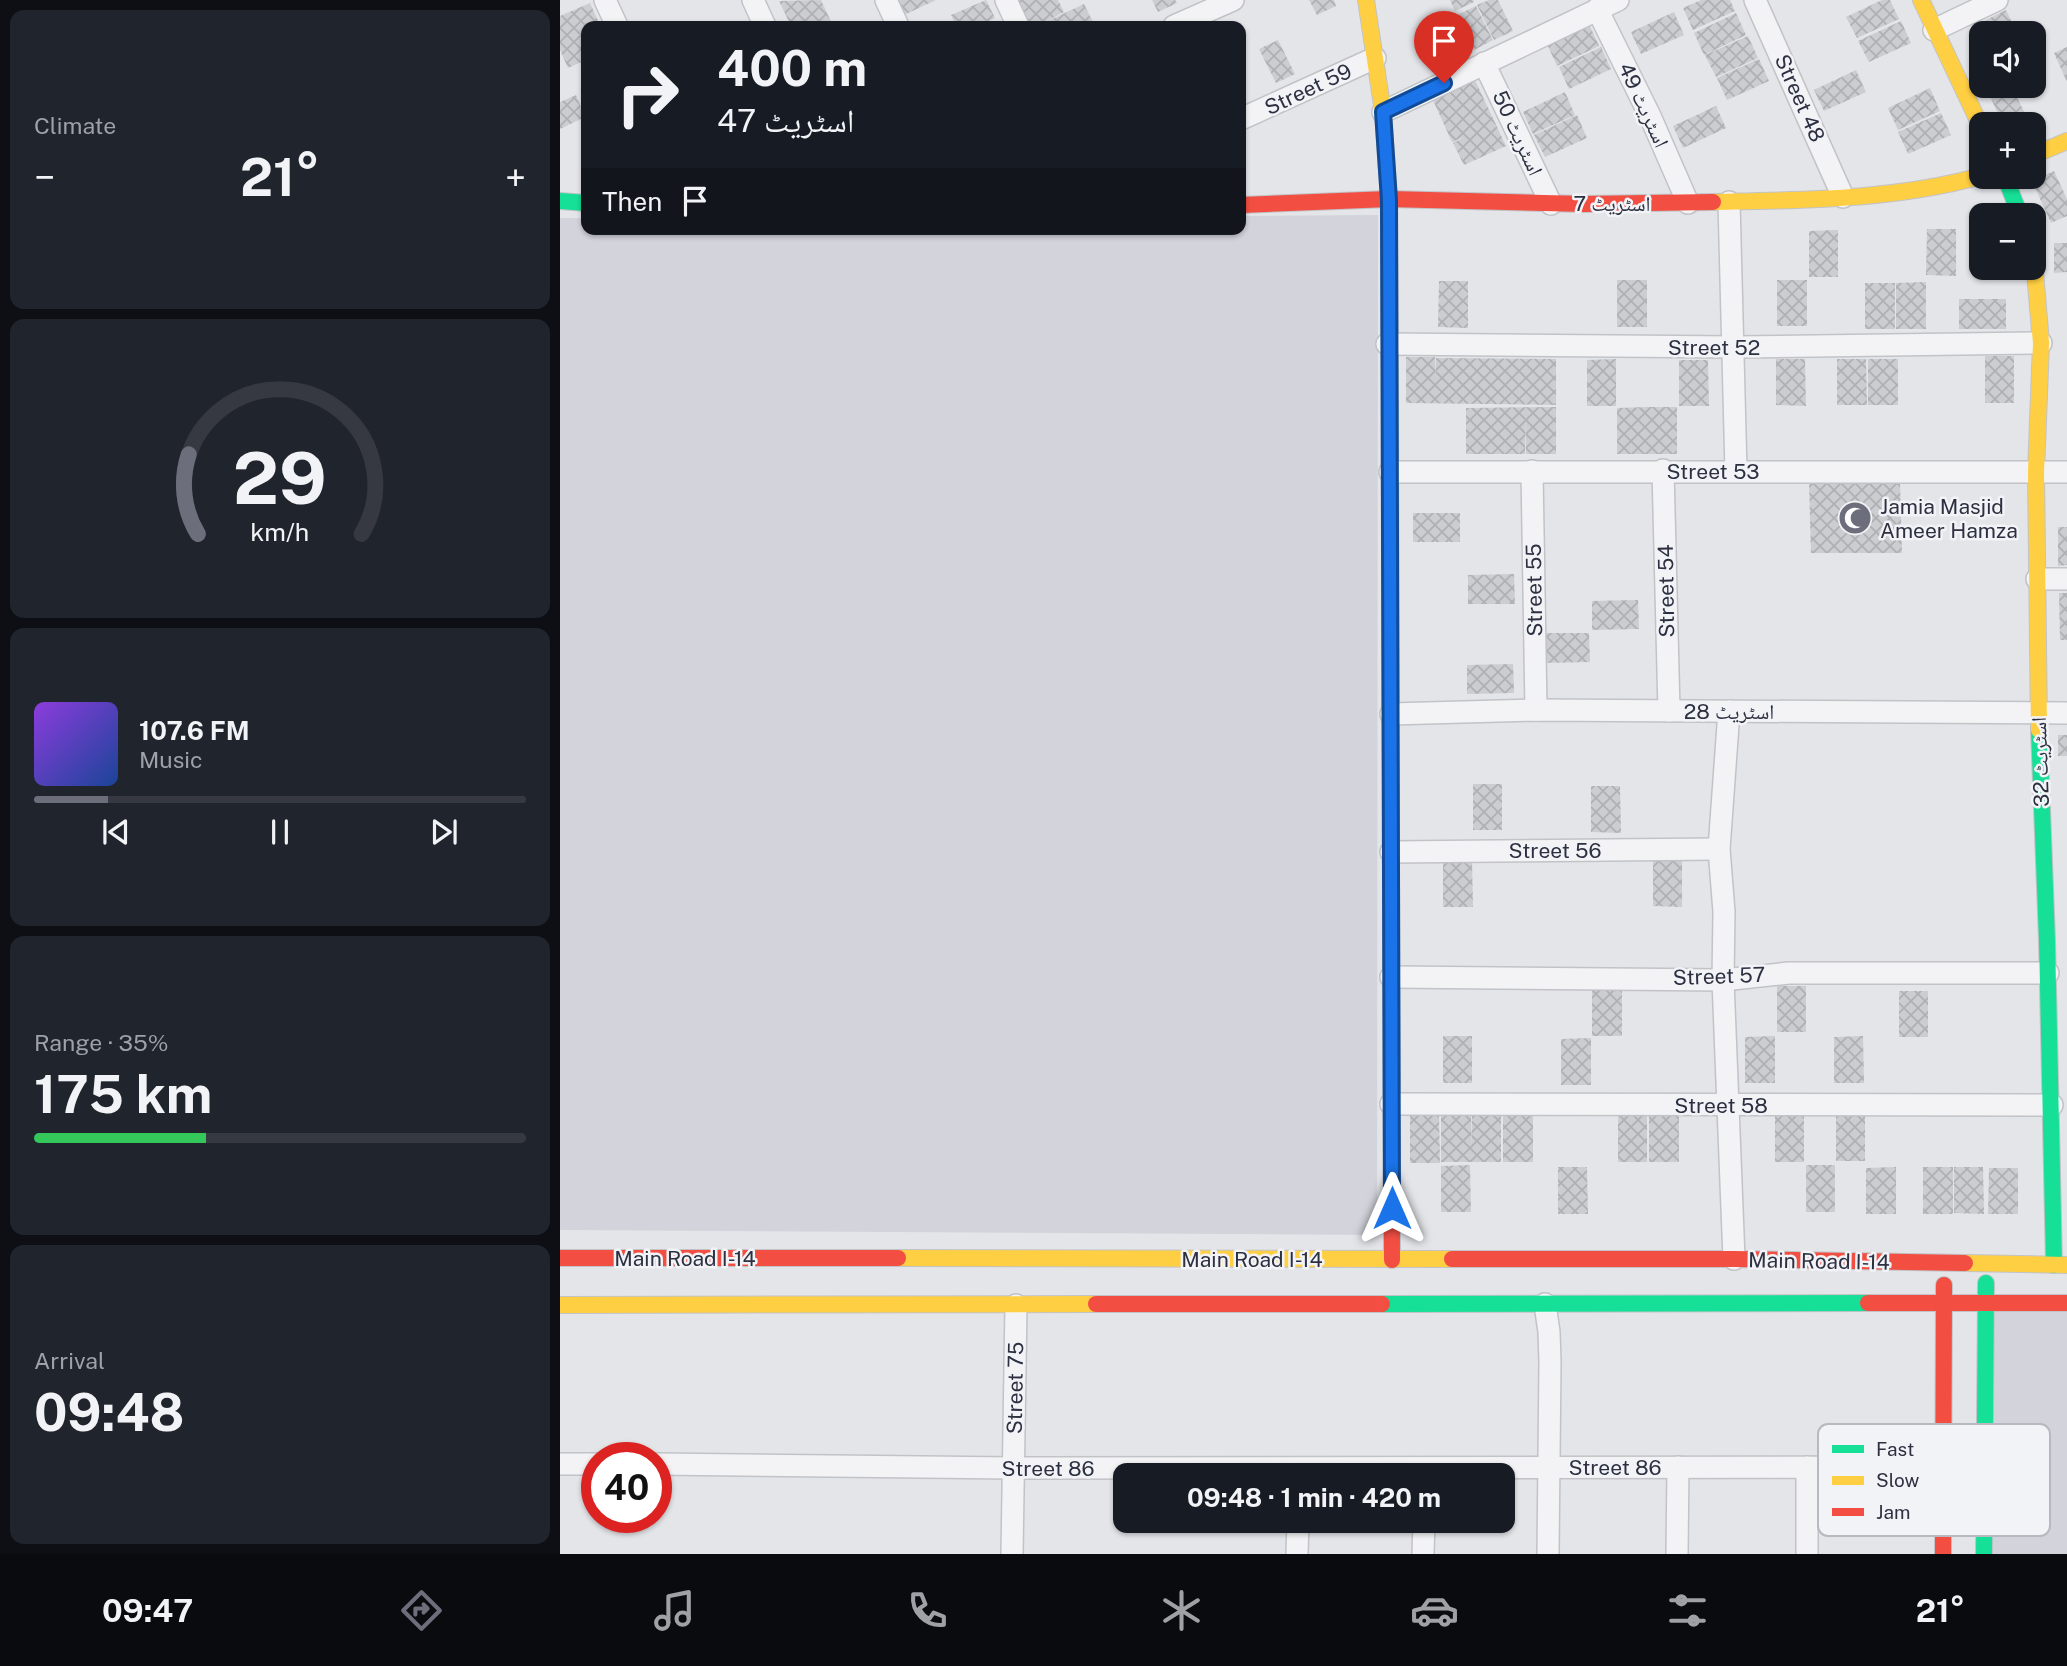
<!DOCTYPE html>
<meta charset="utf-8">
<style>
body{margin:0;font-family:"Public Sans","Noto Naskh Arabic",sans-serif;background:#20242c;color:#f1f3f6;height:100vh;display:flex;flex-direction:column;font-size:26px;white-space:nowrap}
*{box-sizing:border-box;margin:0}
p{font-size:23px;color:#9ea1a6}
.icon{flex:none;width:38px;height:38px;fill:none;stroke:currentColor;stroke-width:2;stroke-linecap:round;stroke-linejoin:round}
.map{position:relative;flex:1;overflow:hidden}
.details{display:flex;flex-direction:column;gap:10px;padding:10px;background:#0d0f14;width:560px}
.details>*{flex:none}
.guide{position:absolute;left:21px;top:21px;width:665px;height:214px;border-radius:14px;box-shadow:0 2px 5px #0004;background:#171b24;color:#f1f3f6;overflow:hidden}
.controls{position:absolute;left:1409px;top:21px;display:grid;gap:14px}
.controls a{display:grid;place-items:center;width:77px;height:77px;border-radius:14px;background:#171b24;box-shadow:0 2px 5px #0004;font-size:35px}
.speed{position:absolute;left:21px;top:1442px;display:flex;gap:14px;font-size:35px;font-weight:700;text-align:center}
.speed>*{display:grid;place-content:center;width:91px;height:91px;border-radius:50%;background:#171b24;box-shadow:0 2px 5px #0004;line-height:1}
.speed .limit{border:10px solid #d22;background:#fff;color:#111}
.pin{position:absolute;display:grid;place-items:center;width:60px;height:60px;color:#fff;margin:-72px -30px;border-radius:50% 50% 50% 0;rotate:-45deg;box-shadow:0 0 7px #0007}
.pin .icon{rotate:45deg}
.me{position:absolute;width:77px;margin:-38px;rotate:0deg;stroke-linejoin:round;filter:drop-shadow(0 0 5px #0008)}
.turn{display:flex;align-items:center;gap:24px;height:147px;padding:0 21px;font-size:32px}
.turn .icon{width:91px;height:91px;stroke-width:2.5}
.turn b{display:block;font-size:49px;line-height:60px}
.then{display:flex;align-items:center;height:66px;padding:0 21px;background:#0003;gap:14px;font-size:26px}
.big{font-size:52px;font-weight:700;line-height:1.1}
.details .tile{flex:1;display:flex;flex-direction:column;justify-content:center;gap:10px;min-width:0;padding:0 24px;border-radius:14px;background:#20242c}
.details .dial{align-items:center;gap:0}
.dial svg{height:182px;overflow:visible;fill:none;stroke:#363941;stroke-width:7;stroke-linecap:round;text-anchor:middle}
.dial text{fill:#f1f3f6;stroke:none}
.song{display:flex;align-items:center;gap:21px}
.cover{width:84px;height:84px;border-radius:10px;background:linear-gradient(135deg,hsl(270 70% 55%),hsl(220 70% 35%))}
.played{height:7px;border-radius:4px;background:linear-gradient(90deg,#6c6f7b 15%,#363941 15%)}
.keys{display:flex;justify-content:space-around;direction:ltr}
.heat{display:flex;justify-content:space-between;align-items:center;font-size:38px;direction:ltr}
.charge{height:10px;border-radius:5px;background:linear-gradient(90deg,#34c759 35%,#363941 0)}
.trip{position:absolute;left:553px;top:1463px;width:402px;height:70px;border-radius:14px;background:#171b24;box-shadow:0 2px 5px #0004;font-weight:700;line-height:70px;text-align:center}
.dock{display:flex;height:112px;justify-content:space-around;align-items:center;background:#090b0e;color:#9ea1a6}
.dock .icon{width:49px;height:49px}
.dock .active{color:#6c6f7b}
.dock b{font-size:32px;color:#f1f3f6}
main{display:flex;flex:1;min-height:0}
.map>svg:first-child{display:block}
</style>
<main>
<section class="details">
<div class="tile"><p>Climate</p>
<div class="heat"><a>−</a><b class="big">21°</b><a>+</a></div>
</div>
<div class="tile dial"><svg viewBox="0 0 100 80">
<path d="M14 69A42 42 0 1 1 86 69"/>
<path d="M14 69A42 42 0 0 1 10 34" stroke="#6c6f7b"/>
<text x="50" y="56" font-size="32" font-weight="700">29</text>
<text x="50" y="72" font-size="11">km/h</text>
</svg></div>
<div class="tile">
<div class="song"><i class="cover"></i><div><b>107.6 FM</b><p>Music</p></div></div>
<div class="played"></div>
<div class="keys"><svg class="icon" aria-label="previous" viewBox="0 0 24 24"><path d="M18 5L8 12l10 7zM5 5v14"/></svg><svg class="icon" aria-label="pause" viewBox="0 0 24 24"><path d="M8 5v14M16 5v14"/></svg><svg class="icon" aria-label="next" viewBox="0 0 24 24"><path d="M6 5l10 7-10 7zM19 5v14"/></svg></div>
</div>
<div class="tile"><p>Range · 35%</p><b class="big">175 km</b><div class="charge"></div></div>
<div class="tile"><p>Arrival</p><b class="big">09:48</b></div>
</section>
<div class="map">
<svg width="1507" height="1554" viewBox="0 0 1507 1554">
<defs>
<pattern id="building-cross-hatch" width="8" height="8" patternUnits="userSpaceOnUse" patternTransform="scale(1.75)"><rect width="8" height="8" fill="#cccdd1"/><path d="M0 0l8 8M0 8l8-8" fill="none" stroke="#afb0b4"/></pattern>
</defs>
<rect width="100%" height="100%" fill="#e4e5e9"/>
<!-- built -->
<g fill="#d3d4db">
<polygon points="818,215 817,1235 0,1230 0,218 26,218 26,229 681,229 681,216"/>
<polygon points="1434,1311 1507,1311 1507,1554 1432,1554"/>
</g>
<!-- building -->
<g fill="url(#building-cross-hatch)">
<polygon points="261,0 273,26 231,26 219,1"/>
<polygon points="337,0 376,0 344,15"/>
<polygon points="426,0 435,18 418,26 396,26 391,15"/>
<polygon points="450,0 498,0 504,12 477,26 524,4 535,26 463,26"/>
<polygon points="592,0 615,0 617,3 598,12"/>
<polygon points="749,0 774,0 776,6 757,15"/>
<polygon points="890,0 913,0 914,2 895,11"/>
<polygon points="929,0 938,0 953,31 934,40 917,5"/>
<polygon points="1141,0 1170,0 1175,11 1133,30 1123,8"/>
<polygon points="1322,0 1330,0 1339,19 1297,38 1286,17"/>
<polygon points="30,3 40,25 26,26 26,31 15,37 26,32 26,60 8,68 0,50 0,16"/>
<polygon points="916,6 933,40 914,50 897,15"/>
<polygon points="1446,10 1457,33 1430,33 1424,21"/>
<polygon points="1114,12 1124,35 1081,54 1071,32"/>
<polygon points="1176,13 1186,35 1144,55 1134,33"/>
<polygon points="1341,21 1351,43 1309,62 1298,41"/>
<polygon points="1029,24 1039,46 997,66 987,44"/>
<polygon points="1188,36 1198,58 1156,77 1145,55"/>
<polygon points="718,40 735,74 716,83 699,49"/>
<polygon points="1041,47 1051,69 1009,89 999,67"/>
<polygon points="1507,47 1507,82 1494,53"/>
<polygon points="1199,59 1209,81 1167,100 1157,78"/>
<polygon points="1296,70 1306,92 1264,111 1254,90"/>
<polygon points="914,78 946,146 904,165 893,143 904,137 892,142 872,98"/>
<polygon points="1430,86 1451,86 1468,119 1457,124 1443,124 1426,88"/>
<polygon points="1370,88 1380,111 1338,130 1328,108"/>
<polygon points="1005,92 1015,115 973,134 963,112"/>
<polygon points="16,95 25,117 0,129 0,102"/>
<polygon points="1156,106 1166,128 1123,148 1113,126"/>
<polygon points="1381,113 1391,135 1348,154 1338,132"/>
<polygon points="1017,115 1027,138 985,157 974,135"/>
<polygon points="1494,171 1507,199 1507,216 1491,223 1472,181"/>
<polygon points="1367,229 1396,229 1396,276 1366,275"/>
<polygon points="1278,230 1278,277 1249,277 1249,231"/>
<polygon points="1494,243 1507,243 1507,272 1494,273"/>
<rect x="1057" y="280" width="30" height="47"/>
<rect x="1217" y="280" width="30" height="46"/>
<polygon points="879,281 908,281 908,328 878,327"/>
<polygon points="1366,282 1366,329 1336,329 1336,283"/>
<rect x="1305" y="283" width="30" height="46"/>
<rect x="1399" y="299" width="47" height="30"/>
<rect x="1425" y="356" width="29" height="47"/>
<polygon points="846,357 875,357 875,377 876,358 996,359 996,405 846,403"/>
<polygon points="1056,359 1056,406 1027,406 1027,360"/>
<polygon points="1216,359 1245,359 1246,406 1216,405"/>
<polygon points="1277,359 1306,359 1307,405 1277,405"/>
<rect x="1308" y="359" width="30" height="46"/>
<polygon points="1119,360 1148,360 1149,406 1119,406"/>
<polygon points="996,407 996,454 966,454 966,417 965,454 906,454 906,408"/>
<polygon points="1087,407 1117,407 1117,454 1057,454 1057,408"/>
<polygon points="1340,482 1342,553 1251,553 1249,483"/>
<rect x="853" y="513" width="47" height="29"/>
<polygon points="1498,527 1507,527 1507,565 1498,566"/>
<polygon points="954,574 955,604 908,604 908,575"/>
<polygon points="1499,593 1507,593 1507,640 1500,640"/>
<polygon points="1078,600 1079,629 1032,630 1032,601"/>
<polygon points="982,633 1029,633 1030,662 983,663"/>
<polygon points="953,664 954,693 907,694 907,665"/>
<rect x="1498" y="735" width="9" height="21"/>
<rect x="913" y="784" width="29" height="46"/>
<polygon points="1031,786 1060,786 1061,833 1031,832"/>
<polygon points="883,860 912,860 913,907 883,907"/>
<polygon points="1093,860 1122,860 1122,907 1093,906"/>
<rect x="1217" y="986" width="29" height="46"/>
<rect x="1032" y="989" width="30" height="47"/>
<rect x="1339" y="991" width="29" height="46"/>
<rect x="883" y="1036" width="29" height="47"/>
<polygon points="1215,1036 1215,1083 1185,1083 1185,1037"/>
<polygon points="1303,1036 1304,1083 1274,1083 1274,1037"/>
<polygon points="1031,1038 1031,1085 1001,1085 1001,1039"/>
<rect x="1276" y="1114" width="29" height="47"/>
<polygon points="881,1115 911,1115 912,1149 912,1115 941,1115 941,1162 881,1162"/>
<rect x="943" y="1115" width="30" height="47"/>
<polygon points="1087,1115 1087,1162 1058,1162 1058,1116"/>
<polygon points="1119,1115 1119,1162 1089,1162 1089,1116"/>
<rect x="1215" y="1115" width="29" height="47"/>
<polygon points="850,1116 879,1116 880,1163 850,1163"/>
<polygon points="910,1165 911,1212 881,1212 881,1166"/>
<rect x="1246" y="1165" width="29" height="47"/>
<polygon points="998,1167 1027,1167 1028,1214 998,1214"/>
<polygon points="1336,1167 1336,1214 1306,1214 1306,1168"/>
<rect x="1363" y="1167" width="30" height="47"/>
<polygon points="1394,1167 1423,1167 1424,1214 1394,1213"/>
<polygon points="1429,1168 1458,1168 1458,1214 1428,1214"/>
</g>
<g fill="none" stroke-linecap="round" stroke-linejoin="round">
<defs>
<g id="street">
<polyline points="45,0 57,26"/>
<polyline points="193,0 205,26"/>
<polyline points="326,0 338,26"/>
<polyline points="446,0 458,26"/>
<polyline points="1195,0 1283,197"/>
<polyline points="1037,9 1090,116 1128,203"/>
<polyline points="614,26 673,0"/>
<polyline points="1374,30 1437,0"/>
<polyline points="924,63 991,204"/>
<polyline points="823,112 1058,0"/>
<polyline points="681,119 815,58"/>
<polyline points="1169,202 1176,471"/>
<polyline points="827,344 1174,347 1481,343"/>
<polyline points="1103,470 1109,711"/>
<polyline points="972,471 976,710"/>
<polyline points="830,472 1507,472"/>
<polyline points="1477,579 1507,579"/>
<polyline points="1169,711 1159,849 1164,912 1163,980 1174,1259"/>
<polyline points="831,714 976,710 1507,713"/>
<polyline points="831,852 1159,849"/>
<polyline points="831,977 1163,980 1229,973 1488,973"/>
<polyline points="831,1104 1492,1105"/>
<polyline points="985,1304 989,1332 990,1362 988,1554"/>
<polyline points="0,1464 37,1464"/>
<polyline points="96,1464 453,1468 1384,1467"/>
<polyline points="452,1554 456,1305"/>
<polyline points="737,1554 738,1521"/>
<polyline points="863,1554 864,1521"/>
<polyline points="1117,1554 1118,1467"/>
<polyline points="1247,1554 1247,1467"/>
</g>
<g id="fast">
<polyline points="1445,177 1460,215"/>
<polyline points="0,201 26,203"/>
<polyline points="830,390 831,867"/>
<polyline points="1479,730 1487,940 1494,1265"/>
<polyline points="822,1304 1308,1303"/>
<polyline points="1424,1554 1426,1283"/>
</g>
<g id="slow">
<polyline points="806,0 823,112 829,199 830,390"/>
<polyline points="1361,0 1421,127"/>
<polyline points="1474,155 1507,141"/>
<path d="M1153,202C1242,200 1335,200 1421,176"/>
<polyline points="1474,260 1481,343 1476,472 1479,730"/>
<polyline points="338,1258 892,1259"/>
<polyline points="1405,1263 1507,1265"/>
<polyline points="0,1305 536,1304"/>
</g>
<g id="jam">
<polyline points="681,205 829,199 1024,204 1153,202"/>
<polyline points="831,867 832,1260"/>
<polyline points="0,1258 338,1258"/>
<polyline points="892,1259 1174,1259 1405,1263"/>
<polyline points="1308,1303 1507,1303"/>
<polyline points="536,1304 822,1304"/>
<polyline points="1383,1554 1384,1285"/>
</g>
</defs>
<!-- street casing -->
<use href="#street" stroke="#c2c3c7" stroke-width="24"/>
<!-- fast casing -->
<use href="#fast" stroke="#c2c3c7" stroke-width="18"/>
<!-- slow casing -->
<use href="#slow" stroke="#c2c3c7" stroke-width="18"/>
<!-- jam casing -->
<use href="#jam" stroke="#c2c3c7" stroke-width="18"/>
<!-- street -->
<use href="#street" stroke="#f3f3f5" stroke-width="21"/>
<!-- fast -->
<use href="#fast" stroke="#16e098" stroke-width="16"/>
<!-- slow -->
<use href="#slow" stroke="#ffcf43" stroke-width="16"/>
<!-- jam -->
<use href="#jam" stroke="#f24e42" stroke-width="16"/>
</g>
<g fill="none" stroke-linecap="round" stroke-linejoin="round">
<defs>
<polyline id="route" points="832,1208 829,200 823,112 884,83"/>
</defs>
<!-- route casing -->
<use href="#route" stroke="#114b97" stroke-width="18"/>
<!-- route -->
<use href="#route" stroke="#1a73e8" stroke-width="12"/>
</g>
<!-- icons -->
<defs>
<symbol id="mosque-disc" viewBox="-11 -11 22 22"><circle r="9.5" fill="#6c6f7b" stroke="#f2f3f7"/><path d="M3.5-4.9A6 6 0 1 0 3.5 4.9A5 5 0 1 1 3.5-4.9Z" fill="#fff"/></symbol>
</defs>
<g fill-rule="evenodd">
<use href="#mosque-disc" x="1276" y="499" width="38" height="38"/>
</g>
<g text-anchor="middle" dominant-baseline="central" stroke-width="5" stroke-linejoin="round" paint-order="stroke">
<!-- street labels -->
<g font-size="21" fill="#2c3040" stroke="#f2f3f7">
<text transform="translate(748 89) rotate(-25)">Street 59</text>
<text transform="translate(1240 98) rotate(66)">Street 48</text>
<text transform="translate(1084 105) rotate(65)">اسٹریٹ 49</text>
<text transform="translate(958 133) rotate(65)">اسٹریٹ 50</text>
<text x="1052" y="203">اسٹریٹ 7</text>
<text x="1154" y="347">Street 52</text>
<text x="1153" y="471">Street 53</text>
<text transform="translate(974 590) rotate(-91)">Street 55</text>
<text transform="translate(1106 591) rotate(-91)">Street 54</text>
<text x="1169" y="711">اسٹریٹ 28</text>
<text transform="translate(1480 762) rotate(-92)">اسٹریٹ 32</text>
<text x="995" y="850">Street 56</text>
<text transform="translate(1159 976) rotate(-2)">Street 57</text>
<text x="1161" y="1105">Street 58</text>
<text x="125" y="1258">Main Road I-14</text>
<text x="692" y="1259">Main Road I-14</text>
<text transform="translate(1259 1261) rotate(1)">Main Road I-14</text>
<text transform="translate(455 1388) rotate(-89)">Street 75</text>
<text x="1055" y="1467">Street 86</text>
<text x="488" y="1468">Street 86</text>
</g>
<!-- poi labels -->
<g font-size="21" fill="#2c3040" stroke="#f2f3f7" text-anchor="start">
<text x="1320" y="506">Jamia Masjid<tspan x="1320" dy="24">Ameer Hamza</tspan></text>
</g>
</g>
<!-- legend -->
<rect x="1258" y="1424" width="232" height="112" rx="10" fill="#f2f3f7" stroke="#b7b8c0" stroke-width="2"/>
<rect x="1272" y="1445" width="32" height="8" fill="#16e098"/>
<rect x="1272" y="1476" width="32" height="9" fill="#ffcf43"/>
<rect x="1272" y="1508" width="32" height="8" fill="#f24e42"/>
<g font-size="19" fill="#2c3040">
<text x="1316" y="1456">Fast</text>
<text x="1316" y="1487">Slow</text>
<text x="1316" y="1519">Jam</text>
</g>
</svg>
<div class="controls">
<a><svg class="icon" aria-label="sound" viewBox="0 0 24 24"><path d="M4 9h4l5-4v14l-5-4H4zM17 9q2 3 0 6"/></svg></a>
<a>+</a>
<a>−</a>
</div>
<div class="speed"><div class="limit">40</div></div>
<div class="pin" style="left:884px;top:83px;background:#d93025"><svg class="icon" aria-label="arrive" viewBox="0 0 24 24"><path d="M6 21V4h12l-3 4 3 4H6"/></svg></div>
<svg class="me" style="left:832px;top:1208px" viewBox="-20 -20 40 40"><path d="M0-17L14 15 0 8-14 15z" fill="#1a73e8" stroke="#fff" stroke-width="4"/></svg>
<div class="trip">09:48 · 1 min · 420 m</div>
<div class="guide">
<div class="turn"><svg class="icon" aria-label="right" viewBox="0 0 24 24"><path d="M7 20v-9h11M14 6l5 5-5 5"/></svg><div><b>400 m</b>اسٹریٹ 47</div></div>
<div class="then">Then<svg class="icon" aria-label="arrive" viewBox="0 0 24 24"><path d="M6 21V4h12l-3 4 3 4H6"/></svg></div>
</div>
</div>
</main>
<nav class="dock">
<b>09:47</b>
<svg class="icon active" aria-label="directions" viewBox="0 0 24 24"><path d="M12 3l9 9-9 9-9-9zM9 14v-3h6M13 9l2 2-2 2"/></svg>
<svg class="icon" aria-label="music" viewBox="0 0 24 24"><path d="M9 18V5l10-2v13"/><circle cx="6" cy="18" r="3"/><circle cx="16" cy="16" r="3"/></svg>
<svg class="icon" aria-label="phone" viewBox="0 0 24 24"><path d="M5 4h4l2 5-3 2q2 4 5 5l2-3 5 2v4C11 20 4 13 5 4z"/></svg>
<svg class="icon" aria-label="climate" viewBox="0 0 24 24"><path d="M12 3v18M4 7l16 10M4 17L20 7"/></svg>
<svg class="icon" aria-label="car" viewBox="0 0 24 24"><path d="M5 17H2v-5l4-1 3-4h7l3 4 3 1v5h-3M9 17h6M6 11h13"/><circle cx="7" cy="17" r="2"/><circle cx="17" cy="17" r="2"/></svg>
<svg class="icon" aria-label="filters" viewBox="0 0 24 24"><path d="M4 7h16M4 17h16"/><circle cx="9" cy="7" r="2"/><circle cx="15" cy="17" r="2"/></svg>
<b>21°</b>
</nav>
